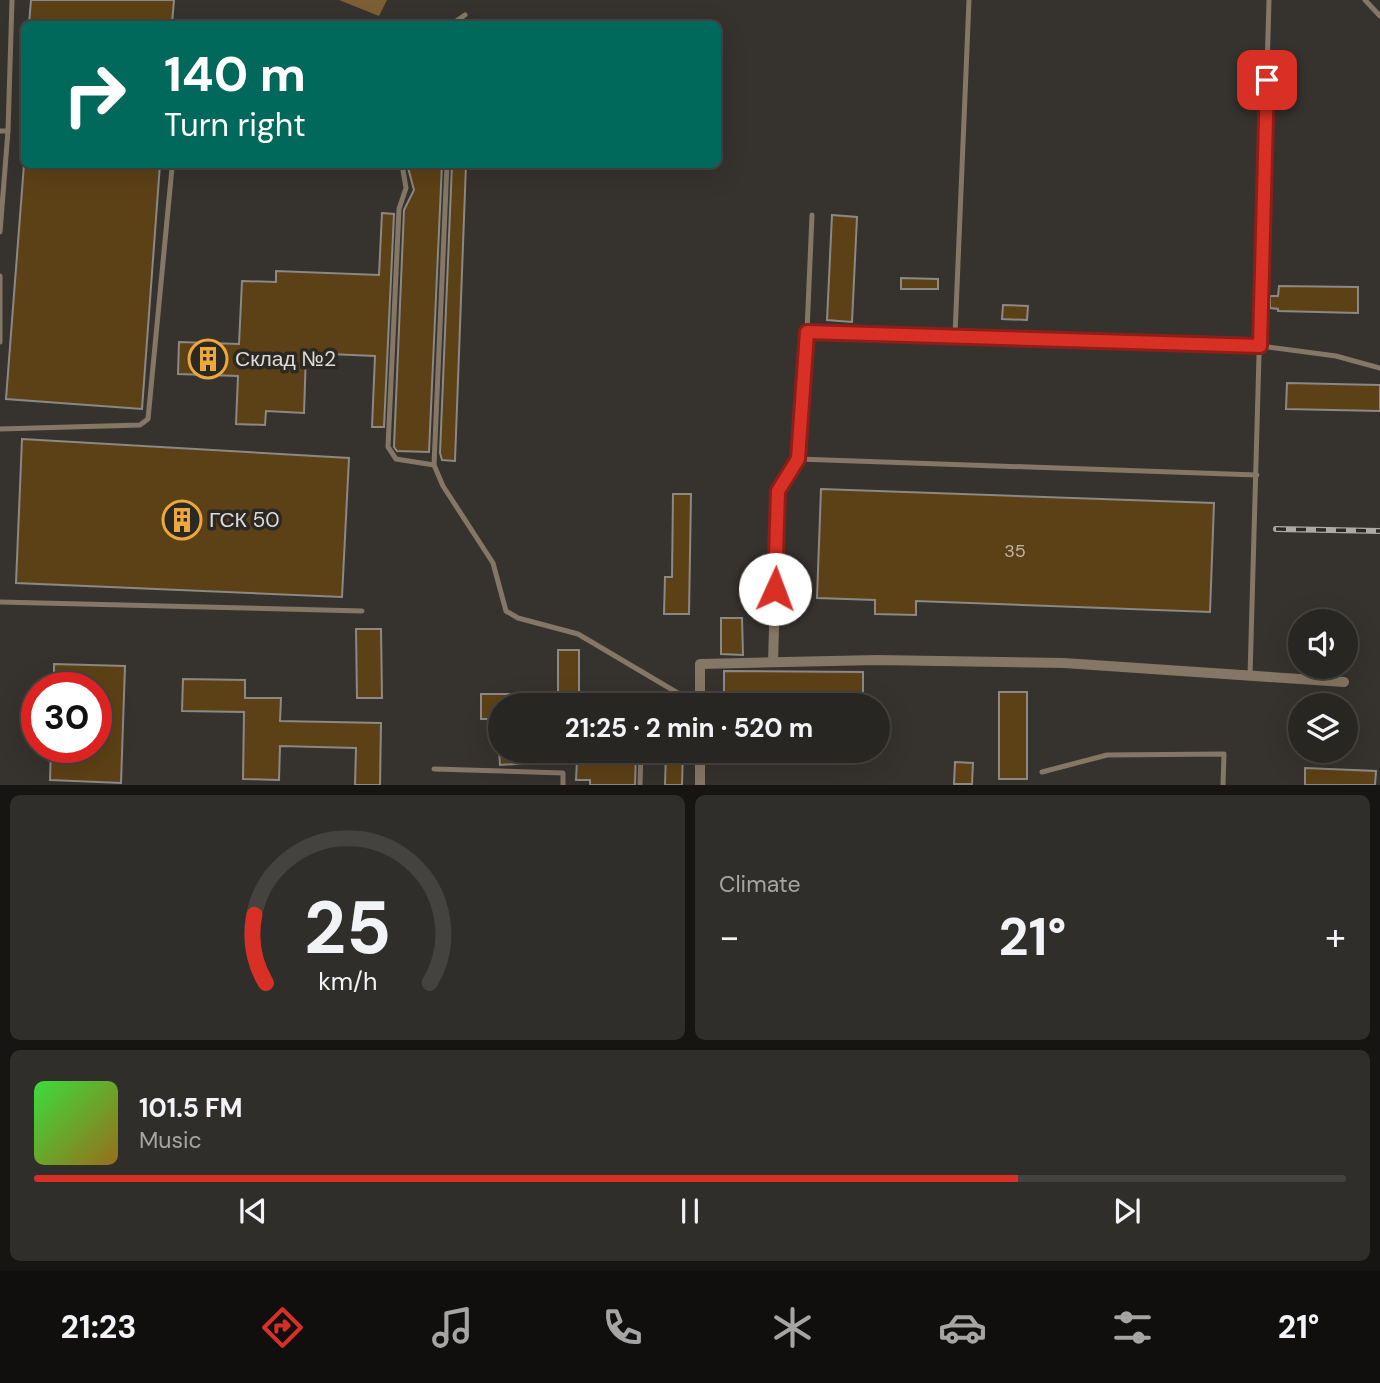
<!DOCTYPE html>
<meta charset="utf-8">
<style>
body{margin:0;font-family:"DM Sans",sans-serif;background:#302e2a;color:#f1f3f6;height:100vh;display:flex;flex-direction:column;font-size:26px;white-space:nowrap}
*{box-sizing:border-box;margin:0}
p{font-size:23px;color:#a5a5a5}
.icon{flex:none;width:38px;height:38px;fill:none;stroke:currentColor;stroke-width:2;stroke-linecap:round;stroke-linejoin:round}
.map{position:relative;height:785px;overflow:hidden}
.details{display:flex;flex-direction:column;gap:10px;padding:10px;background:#161513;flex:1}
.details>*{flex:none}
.guide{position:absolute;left:21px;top:21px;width:700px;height:147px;border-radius:10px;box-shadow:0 7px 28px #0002,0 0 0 2px #444340;background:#00695c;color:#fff;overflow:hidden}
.tools{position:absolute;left:1288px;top:609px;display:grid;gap:14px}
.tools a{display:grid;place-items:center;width:70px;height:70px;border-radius:50%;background:#282622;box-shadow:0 7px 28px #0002,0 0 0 2px #444340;font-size:35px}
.speed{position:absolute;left:21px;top:672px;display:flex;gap:14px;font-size:35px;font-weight:700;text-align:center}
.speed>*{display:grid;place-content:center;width:91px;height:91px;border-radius:50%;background:#282622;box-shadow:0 7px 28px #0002,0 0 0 2px #444340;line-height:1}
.speed .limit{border:10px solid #d22;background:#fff;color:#111}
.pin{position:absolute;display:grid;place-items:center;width:60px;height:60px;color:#fff;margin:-30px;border-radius:14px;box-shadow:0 4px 10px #0006}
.me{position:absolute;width:77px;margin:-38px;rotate:2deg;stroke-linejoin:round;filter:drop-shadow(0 0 5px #0008)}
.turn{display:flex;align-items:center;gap:24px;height:147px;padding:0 28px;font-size:32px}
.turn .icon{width:91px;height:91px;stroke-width:2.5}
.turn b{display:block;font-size:49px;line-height:60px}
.big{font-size:52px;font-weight:700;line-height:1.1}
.details .widget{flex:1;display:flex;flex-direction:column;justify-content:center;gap:10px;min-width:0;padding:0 24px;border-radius:10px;background:#302e2a}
.details .dial{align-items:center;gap:0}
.dial svg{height:182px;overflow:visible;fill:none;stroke:#444340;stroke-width:7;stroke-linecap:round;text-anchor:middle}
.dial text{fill:#f1f3f6;stroke:none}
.song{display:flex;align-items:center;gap:21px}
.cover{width:84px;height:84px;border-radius:10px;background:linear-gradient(135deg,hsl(120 70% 55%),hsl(40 70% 35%))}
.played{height:7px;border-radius:4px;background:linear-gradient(90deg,#d93025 75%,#444340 75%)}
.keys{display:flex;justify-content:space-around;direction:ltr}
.heat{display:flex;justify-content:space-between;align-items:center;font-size:38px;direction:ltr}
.details .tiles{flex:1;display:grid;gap:10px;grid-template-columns:1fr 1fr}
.widget:last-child{grid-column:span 2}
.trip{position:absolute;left:488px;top:693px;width:402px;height:70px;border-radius:35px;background:#282622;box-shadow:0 7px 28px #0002,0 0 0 2px #444340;font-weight:700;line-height:70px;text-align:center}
.menu{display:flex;height:112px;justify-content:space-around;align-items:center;background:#100f0e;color:#a5a5a5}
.menu .icon{width:49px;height:49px}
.menu .active{color:#d93025}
.menu b{font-size:32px;color:#f1f3f6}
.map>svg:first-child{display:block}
</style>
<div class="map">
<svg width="1380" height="785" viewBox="0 0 1380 785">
<rect width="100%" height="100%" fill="#36322e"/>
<!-- forest -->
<polygon fill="#7d5f36" points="339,0 387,0 379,16"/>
<!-- building -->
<g fill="#5d4116" stroke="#8c8883" stroke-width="2">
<polygon points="31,0 174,0 172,24 29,24"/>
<polygon points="24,164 160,164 142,409 6,399"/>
<polygon points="407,164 442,164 429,452 397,451 394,447 404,210 414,190"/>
<polygon points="452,164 466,164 455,461 442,460 440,453"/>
<polygon points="382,213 394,214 384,427 372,427 375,356 306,353 304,413 266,411 265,425 236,424 238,376 178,374 179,342 239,344 242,281 276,282 276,271 379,275"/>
<polygon points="832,215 857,217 852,322 827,320"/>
<polygon points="901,278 938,279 938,289 901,289"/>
<polygon points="1279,286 1358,287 1358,313 1278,311 1278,309 1270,308 1270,296 1278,296"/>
<polygon points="1003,305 1028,306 1027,320 1002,319"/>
<polygon points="1287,383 1380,385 1380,411 1286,409"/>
<polygon points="22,439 349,458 342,597 16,583"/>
<polygon points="821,489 1214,503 1210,612 916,601 916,615 875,614 875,600 817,598"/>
<polygon points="673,494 691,494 689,614 664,614 665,577 672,577"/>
<polygon points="721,618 742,618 743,655 721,654"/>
<polygon points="356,629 381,629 382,698 357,698"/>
<rect x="558" y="650" width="21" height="55"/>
<polygon points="54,664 125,666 121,783 50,780 51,747 96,747 96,688 54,688"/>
<polygon points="724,671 863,672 863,699 794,697 794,705 732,703 732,696 724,696"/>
<polygon points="183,679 245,680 245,698 281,698 280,721 381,723 380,785 355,785 356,748 280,746 279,780 243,779 244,712 182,711"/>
<rect x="999" y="692" width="28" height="87"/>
<polygon points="481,694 528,694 528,705 500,705 500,719 481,719"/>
<polygon points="499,751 636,753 635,785 590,785 590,780 576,780 577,760 500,765"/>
<polygon points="666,751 683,751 682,785 665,785"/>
<polygon points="955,762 973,763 972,784 954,784"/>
<polygon points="1305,768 1376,771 1375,785 1305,785"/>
</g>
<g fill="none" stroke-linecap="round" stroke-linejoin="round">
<!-- lane -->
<g stroke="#857765" stroke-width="5">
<polyline points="1365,0 1380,16"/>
<polyline points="452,24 465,15"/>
<polyline points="0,131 8,131 12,0"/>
<polyline points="402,164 406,188 399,209 388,447 396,459 434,465"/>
<polyline points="447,164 434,465 443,486 493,563 506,611 518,618 578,634 698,705"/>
<polyline points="812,215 804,401 798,459 1257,475"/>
<polyline points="0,232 8,131"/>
<polyline points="0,276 0,342"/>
<polyline points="807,332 1260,346 1336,356 1380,368"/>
<polyline points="955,335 969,0"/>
<polyline points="0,429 140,425 148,419 172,168"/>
<polyline points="0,602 362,611"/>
<polyline points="1250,676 1269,0"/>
<polyline points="434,769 563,773 563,785"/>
<polyline points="1042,772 1107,755 1224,754 1223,785"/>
<polyline points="640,785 641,751"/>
</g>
<!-- street -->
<g stroke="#857765" stroke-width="10">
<polyline points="773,662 778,491 798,459"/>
<polyline points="700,705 700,664 877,660 1064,663 1344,682"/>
<polyline points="700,785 700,751"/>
</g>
<defs>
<polyline id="rail" points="1276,529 1380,531"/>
</defs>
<!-- rail casing -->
<use href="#rail" stroke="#aca9a6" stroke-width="6"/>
<!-- rail -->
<use href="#rail" stroke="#2c2824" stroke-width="3.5" stroke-dasharray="10" stroke-linecap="butt"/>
</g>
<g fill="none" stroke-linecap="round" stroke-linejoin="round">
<defs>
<polyline id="route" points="775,589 778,491 798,459 807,332 1260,346 1267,80"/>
</defs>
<!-- route casing -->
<use href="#route" stroke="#8d1f18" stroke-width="18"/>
<!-- route -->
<use href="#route" stroke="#d93025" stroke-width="12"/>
</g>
<!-- icons -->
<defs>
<symbol id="building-ring" viewBox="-11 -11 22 22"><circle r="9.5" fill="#2c2824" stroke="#eda83b" stroke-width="1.5"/><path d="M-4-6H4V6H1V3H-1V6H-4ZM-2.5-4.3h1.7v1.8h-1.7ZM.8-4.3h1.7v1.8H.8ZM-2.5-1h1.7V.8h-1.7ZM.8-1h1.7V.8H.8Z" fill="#eda83b"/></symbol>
</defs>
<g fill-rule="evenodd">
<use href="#building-ring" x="186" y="337" width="44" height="44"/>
<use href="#building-ring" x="160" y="498" width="44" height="44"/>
</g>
<g text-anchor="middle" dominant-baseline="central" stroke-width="7" stroke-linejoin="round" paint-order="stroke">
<!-- number labels -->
<g font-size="18" fill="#beb5a8">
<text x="1015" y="551">35</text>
</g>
<!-- poi labels -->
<g font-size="21" fill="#dedcd9" stroke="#2c2824" text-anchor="start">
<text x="235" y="359">Склад №2</text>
<text x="209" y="520">ГСК 50</text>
</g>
</g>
</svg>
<div class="tools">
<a><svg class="icon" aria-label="sound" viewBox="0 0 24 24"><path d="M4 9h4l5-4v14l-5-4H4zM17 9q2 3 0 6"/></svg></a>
<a><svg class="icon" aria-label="layers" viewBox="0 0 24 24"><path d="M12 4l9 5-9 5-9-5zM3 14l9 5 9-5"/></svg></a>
</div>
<div class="speed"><div class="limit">30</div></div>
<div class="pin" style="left:1267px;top:80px;background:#d93025"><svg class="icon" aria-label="arrive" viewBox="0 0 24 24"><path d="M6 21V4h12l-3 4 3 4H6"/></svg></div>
<svg class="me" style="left:775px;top:589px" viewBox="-20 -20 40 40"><circle r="19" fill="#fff"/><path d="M0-13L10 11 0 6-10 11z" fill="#d93025"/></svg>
<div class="trip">21:25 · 2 min · 520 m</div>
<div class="guide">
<div class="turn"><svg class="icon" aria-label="right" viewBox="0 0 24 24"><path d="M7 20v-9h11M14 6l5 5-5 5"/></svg><div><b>140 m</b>Turn right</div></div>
</div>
</div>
<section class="details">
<div class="tiles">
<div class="widget dial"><svg viewBox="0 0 100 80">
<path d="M14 69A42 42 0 1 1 86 69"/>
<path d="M14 69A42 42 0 0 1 9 39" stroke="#d93025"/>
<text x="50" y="56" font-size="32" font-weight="700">25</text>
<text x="50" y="72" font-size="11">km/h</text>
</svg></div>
<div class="widget"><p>Climate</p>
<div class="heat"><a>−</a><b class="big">21°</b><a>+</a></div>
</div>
<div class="widget">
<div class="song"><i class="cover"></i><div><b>101.5 FM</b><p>Music</p></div></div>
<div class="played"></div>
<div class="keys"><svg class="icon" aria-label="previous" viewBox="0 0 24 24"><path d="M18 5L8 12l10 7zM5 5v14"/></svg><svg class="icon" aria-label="pause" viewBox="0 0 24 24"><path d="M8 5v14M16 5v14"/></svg><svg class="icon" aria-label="next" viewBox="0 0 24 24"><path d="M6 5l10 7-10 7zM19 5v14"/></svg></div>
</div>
</div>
</section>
<nav class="menu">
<b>21:23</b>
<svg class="icon active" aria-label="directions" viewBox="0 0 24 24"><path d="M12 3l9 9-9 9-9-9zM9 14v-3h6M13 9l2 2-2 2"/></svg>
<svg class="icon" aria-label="music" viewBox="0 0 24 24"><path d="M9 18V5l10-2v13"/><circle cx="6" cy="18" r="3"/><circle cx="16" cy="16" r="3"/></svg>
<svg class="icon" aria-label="phone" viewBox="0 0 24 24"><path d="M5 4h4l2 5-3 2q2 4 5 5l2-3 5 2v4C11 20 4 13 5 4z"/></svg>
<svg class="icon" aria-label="climate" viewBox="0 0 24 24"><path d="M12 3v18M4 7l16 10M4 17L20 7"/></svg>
<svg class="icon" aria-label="car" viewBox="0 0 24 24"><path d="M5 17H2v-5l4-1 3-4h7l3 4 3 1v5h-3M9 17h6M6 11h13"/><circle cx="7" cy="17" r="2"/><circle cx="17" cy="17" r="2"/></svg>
<svg class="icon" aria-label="filters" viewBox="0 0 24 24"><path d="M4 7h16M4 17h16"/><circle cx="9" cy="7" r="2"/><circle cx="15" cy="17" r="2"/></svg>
<b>21°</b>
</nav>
